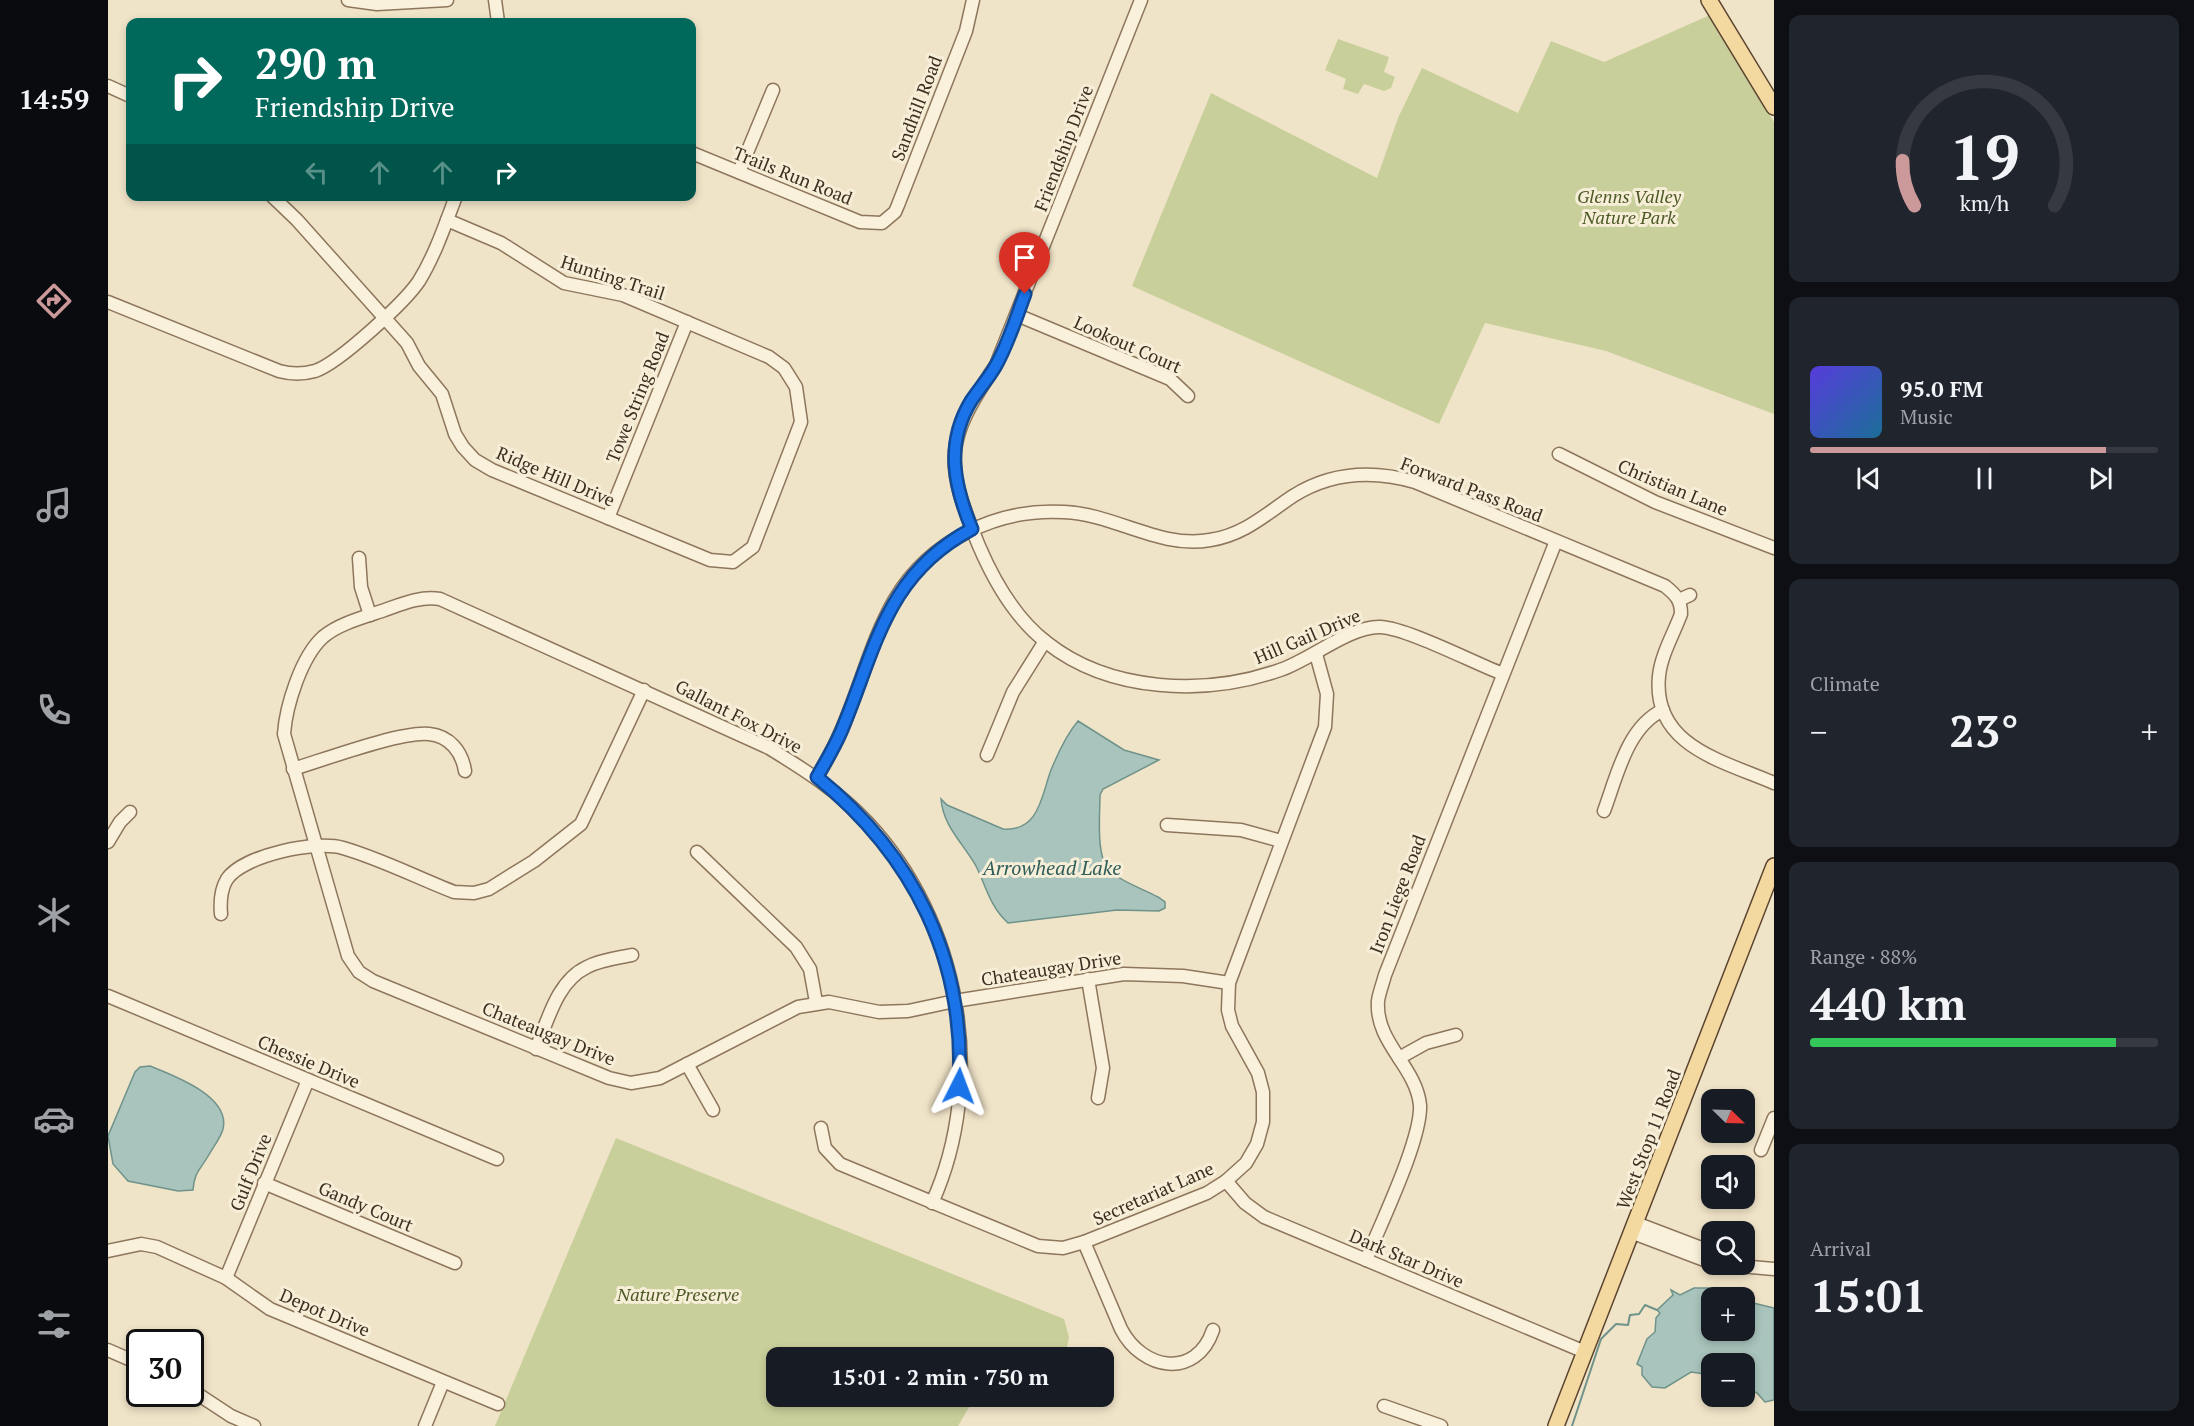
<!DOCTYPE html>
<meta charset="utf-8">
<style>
body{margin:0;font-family:"PT Serif",serif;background:#20242c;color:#f1f3f6;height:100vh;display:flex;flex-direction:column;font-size:22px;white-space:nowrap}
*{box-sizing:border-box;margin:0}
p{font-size:20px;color:#9ea1a6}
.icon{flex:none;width:33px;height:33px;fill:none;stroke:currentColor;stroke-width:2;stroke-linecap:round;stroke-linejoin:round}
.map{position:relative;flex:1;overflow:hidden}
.details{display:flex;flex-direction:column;gap:15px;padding:15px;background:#0d0f14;width:420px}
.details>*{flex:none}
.top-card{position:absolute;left:18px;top:18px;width:570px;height:183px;border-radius:12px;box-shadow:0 3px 9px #0003;background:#00695c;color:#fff;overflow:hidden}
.needle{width:39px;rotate:113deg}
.fabs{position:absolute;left:1593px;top:1089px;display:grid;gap:12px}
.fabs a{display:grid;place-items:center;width:54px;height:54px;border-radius:12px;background:#171b24;box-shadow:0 3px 9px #0003;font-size:30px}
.speed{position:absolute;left:18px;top:1329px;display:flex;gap:12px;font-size:30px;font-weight:700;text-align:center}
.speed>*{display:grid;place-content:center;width:78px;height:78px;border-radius:50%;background:#171b24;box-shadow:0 3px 9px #0003;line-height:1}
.speed .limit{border:3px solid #111;border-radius:9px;background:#fff;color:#111}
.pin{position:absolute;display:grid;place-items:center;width:51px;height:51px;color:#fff;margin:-62px -26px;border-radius:50% 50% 50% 0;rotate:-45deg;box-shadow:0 0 6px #0007}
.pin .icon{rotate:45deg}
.me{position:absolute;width:66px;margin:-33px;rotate:3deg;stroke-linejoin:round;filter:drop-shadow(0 0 4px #0008)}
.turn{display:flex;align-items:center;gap:21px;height:126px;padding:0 30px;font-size:27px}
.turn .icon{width:78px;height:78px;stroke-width:2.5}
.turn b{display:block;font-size:42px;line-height:51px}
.lanes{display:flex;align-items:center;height:57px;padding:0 30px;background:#0003;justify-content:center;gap:30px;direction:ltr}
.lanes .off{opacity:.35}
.big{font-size:45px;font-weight:800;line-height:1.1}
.details .card{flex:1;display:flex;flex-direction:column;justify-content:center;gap:9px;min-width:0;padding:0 21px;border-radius:12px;background:#20242c}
.details .dial{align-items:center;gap:0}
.dial svg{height:156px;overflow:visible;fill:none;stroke:#363941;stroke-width:7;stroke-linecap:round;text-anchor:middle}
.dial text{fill:#f1f3f6;stroke:none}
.song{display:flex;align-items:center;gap:18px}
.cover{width:72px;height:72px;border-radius:9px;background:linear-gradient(135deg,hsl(250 70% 55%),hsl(200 70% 35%))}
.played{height:6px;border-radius:3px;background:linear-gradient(90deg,#cc999b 85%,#363941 85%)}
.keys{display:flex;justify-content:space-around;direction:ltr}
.heat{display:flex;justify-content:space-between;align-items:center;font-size:33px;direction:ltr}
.charge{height:9px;border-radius:4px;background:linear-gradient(90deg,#34c759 88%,#363941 0)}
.trip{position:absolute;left:658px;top:1347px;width:348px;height:60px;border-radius:12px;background:#171b24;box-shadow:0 3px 9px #0003;font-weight:800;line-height:60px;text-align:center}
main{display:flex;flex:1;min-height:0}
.dock{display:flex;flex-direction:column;width:108px;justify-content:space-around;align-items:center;background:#090b0e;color:#9ea1a6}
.dock .icon{width:42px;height:42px}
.dock .selected{color:#cc999b}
.dock b{font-size:27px;color:#f1f3f6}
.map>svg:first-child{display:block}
</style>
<main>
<nav class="dock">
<b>14:59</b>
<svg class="icon selected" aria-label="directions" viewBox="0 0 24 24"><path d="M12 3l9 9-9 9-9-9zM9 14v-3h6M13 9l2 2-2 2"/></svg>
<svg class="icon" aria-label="music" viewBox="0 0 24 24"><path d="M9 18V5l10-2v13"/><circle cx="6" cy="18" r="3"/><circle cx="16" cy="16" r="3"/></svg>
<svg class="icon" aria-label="phone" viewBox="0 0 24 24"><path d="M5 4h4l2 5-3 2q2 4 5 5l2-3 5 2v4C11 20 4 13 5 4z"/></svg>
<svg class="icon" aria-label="climate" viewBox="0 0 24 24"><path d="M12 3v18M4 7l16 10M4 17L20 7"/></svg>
<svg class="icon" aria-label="car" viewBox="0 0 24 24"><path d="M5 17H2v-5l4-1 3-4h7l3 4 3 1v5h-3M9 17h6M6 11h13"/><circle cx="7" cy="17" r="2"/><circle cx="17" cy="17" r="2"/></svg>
<svg class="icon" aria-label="filters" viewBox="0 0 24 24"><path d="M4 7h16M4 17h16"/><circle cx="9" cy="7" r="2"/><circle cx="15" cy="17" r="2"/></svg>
</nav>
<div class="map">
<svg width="1666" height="1426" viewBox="0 0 1666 1426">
<rect width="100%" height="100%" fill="#f0e4c8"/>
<!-- green -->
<g fill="#c9cf9b">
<polygon points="1602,15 1666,122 1666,414 1498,351 1377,323 1331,424 1024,286 1103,93 1269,178 1290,118 1314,68 1410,113 1443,41 1496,62"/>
<polygon points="1230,39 1281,57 1276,72 1287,77 1283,88 1276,91 1256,84 1250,94 1235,89 1238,79 1217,70"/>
<polygon points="508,1138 956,1319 961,1337 957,1357 669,1358 669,1396 867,1397 850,1426 387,1426"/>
</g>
<!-- water -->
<g fill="#a9c4bc" stroke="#6f938a" stroke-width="1.5">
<path d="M970,721L1016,750L1051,760L995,789L992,795C992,815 987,861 1004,873C1017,883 1035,889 1050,897L1057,902V908L1051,911L1009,910L900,923C882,907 878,886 868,866C855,843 835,826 833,799L839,805L895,829C932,832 934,793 943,770C950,753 958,735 970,721Z"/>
<path d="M42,1066C64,1075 123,1096 115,1129C113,1137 106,1146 102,1153C93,1169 86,1172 85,1190L70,1191L20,1181L5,1164L0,1136L27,1072L32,1067Z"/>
<polygon points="1586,1288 1601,1288 1628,1297 1604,1298 1604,1330 1636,1330 1637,1301 1666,1308 1666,1400 1657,1402 1649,1393 1637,1388 1636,1364 1604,1364 1603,1375 1583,1372 1557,1388 1544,1387 1534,1375 1534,1367 1529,1364 1539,1339 1547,1332 1548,1318 1552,1313 1549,1310 1565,1295 1563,1290 1572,1295"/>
</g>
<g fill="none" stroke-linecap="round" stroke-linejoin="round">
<!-- stream -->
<polyline stroke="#6f938a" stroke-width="2" points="1464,1426 1493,1339 1508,1324 1520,1325 1522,1315 1531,1314 1537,1305 1549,1310"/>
<defs>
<g id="minor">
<polyline points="240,0 269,4 339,0"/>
<polyline points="387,0 390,22"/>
<path d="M1033,0L888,365C836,442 836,461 871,546C886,581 907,618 938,642C1002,693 1098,696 1172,670C1202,660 1242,626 1272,627C1299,628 1366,663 1395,674"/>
<polyline points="0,86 22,96"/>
<polyline points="584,153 752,222 774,223 787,212 790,205 858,31 865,0"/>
<polyline points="631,172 665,90"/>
<polyline points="164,196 189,220 299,343 311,366 334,394 347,434 355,447 367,460 384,470 602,560 625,562 645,547 693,422 688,387 676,368 661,357 515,295 456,283 393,243 339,220"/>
<path d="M0,302L171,371C182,374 196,374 207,371C231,363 297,302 311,281C327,255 337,225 348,196"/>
<polyline points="909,315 1062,379 1080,396"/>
<polyline points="1451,454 1547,502 1666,548"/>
<polyline points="500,518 579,322"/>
<polyline points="251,558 253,587 262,615"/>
<polyline points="1571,600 1582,595"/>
<polyline points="879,755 905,692 937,641"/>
<path d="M185,769C215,760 293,731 321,734C342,736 354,752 357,771"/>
<path d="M709,777C717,763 726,748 732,733C752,689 763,640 787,599C822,540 890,508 956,512C1007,514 1051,549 1102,540C1136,535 1158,514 1185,496C1223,472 1265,470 1307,482L1557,586C1568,595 1573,600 1573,614C1566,633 1553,655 1551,676C1544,746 1615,761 1666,783"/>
<path d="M1496,811C1509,776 1519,727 1555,710"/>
<polyline points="1059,825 1133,830 1173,841"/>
<polyline points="0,842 12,822 22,812"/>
<polyline points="589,852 688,947 702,969 708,1002"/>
<path d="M113,914C112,903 113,889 119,879C136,855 208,840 235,848C273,859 310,878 346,892L366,893L381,889L426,861L473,824L536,690"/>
<polyline points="980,979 995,1068 990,1098"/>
<polyline points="0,996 389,1159"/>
<path d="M428,1049C440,1020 449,981 479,967C492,960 510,958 524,955"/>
<polyline points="1291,1058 1318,1043 1348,1035"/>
<polyline points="579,1064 605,1110"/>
<polyline points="713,1128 717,1148 732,1164 930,1246 955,1248 976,1242 1099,1193 1118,1181 1138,1163 1149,1144 1155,1122 1155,1092 1150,1073 1124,1026 1120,1010 1121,983 1217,727 1219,694 1208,654"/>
<polyline points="1653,1150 1666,1118"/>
<polyline points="1118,1181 1137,1203 1156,1217 1477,1352"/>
<polyline points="156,1183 347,1263"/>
<path d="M824,1203C880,1079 852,921 759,822C730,791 697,770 661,748L332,599C311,596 294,604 274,611C256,617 230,624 215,637C193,657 178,706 176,734L240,956L251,972L265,981L501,1078L523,1083L552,1078L690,1007L721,1002L771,1012L800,1011L847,1001L1016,974L1075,976L1121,983"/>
<polyline points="1528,1223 1604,1252"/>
<polyline points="1525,1233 1604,1263"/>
<path d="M976,1242L1013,1329C1034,1370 1088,1380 1105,1330"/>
<polyline points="0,1251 33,1244 49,1247 118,1278 162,1309 390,1404"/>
<path d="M1258,1260C1272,1225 1314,1139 1312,1105C1308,1066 1267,1043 1270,1001C1271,993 1275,983 1277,975L1448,541"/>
<polyline points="1609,1264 1666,1269"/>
<polyline points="118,1278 200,1080"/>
<polyline points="0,1350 32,1364"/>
<polyline points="82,1389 123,1416 146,1426"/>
<polyline points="1276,1406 1333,1426"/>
<polyline points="317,1426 335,1382"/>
</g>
<g id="major">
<polyline points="1601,0 1666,107"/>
<polyline points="1448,1426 1666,866"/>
</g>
</defs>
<!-- minor casing -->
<use href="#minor" stroke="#8d765c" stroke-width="15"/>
<!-- major casing -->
<use href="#major" stroke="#5b4430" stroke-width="18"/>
<!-- minor -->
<use href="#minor" stroke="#faf1dc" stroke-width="12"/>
<!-- major -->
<use href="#major" stroke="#f3d9a0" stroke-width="15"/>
</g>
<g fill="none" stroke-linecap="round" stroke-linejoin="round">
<defs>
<path id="route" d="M851,1086C858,960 806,856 709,777C717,763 726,748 733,732C768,649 777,575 864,529C846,486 837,444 863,401C871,389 880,379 887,367C900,345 908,318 917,294"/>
</defs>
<!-- route casing -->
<use href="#route" stroke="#114b97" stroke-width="15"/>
<!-- route -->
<use href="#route" stroke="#1a73e8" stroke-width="10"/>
</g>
<g text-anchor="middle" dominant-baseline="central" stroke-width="6" stroke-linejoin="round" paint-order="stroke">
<!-- street labels -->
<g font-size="18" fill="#3d2e20" stroke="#f7eed8">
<text transform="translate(808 108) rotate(-69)">Sandhill Road</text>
<text transform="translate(955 148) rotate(-69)">Friendship Drive</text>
<text transform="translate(685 175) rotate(22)">Trails Run Road</text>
<text transform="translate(505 277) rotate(18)">Hunting Trail</text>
<text transform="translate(1020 344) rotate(24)">Lookout Court</text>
<text transform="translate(529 397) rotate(-68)">Towe String Road</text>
<text transform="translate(448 476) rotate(23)">Ridge Hill Drive</text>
<text transform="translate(1565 487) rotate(23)">Christian Lane</text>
<text transform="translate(1364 489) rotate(21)">Forward Pass Road</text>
<text transform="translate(1199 636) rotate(-23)">Hill Gail Drive</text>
<text transform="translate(631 716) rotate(27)">Gallant Fox Drive</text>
<text transform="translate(1289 894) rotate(-69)">Iron Liege Road</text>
<text transform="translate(943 968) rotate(-9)">Chateaugay Drive</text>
<text transform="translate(441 1033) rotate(22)">Chateaugay Drive</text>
<text transform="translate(201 1061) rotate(23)">Chessie Drive</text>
<text transform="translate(1540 1139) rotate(-69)">West Stop 11 Road</text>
<text transform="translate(142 1172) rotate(-68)">Gulf Drive</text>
<text transform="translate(1045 1193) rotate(-24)">Secretariat Lane</text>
<text transform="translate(258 1206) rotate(23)">Gandy Court</text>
<text transform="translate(1299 1258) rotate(23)">Dark Star Drive</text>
<text transform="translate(217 1312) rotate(23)">Depot Drive</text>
</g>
<!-- park labels -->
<g font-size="18" font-style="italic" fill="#4d5a26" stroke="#f7eed8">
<text x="1521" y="196">Glenns Valley<tspan x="1521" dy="21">Nature Park</tspan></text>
<text x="570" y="1294">Nature Preserve</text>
</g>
<!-- water labels -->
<g font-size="20" font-style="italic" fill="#2f5d5a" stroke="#f7eed8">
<text x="944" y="867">Arrowhead Lake</text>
</g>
</g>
</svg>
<div class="fabs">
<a><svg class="needle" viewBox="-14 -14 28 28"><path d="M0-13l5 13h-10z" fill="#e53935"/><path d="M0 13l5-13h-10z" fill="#9ea1a6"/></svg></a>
<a><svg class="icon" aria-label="sound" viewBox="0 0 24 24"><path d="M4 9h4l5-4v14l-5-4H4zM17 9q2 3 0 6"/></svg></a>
<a><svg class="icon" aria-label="search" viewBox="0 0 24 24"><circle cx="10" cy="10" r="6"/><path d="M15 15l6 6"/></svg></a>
<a>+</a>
<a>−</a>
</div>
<div class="speed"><div class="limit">30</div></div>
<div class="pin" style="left:917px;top:294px;background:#d93025"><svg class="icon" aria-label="arrive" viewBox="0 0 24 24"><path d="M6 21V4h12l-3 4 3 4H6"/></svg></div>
<svg class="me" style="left:851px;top:1086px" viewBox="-20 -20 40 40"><path d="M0-17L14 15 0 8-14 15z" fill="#1a73e8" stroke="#fff" stroke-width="4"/></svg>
<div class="trip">15:01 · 2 min · 750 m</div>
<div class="top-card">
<div class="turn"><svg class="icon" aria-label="right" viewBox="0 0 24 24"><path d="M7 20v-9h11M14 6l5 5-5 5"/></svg><div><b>290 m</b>Friendship Drive</div></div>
<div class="lanes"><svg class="icon off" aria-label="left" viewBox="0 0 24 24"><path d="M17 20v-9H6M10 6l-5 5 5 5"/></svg><svg class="icon off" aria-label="ahead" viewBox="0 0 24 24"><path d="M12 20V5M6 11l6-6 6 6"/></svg><svg class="icon off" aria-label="ahead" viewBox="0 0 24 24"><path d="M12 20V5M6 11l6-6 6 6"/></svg><svg class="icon" aria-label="right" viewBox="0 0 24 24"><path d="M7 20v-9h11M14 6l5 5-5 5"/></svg></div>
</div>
</div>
<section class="details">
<div class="card dial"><svg viewBox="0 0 100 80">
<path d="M14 69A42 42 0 1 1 86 69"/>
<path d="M14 69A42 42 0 0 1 8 46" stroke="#cc999b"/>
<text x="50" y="56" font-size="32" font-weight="700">19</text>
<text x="50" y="72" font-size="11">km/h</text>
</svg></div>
<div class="card">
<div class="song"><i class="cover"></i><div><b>95.0 FM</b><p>Music</p></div></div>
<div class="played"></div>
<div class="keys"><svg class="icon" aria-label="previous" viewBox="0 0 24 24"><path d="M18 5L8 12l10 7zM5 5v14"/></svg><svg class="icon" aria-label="pause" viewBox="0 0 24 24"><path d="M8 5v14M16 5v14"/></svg><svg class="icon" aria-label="next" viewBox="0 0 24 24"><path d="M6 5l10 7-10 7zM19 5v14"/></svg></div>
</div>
<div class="card"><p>Climate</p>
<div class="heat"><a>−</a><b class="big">23°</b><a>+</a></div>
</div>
<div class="card"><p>Range · 88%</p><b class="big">440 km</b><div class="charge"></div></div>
<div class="card"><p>Arrival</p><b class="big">15:01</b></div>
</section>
</main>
